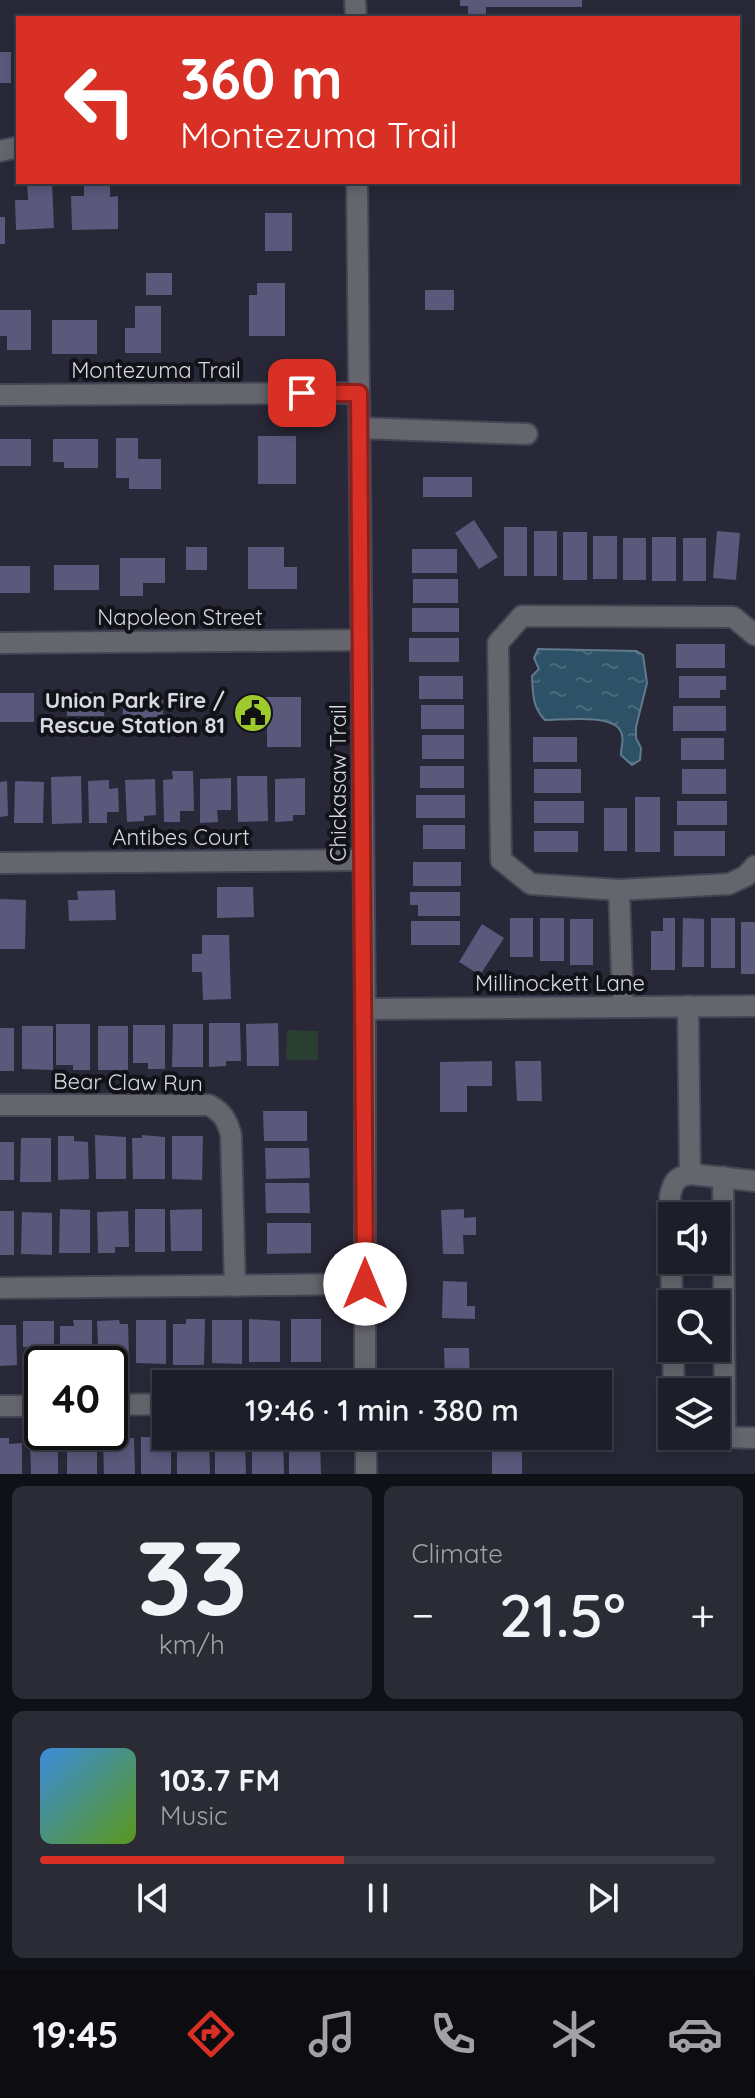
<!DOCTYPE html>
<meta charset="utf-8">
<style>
body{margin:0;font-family:Quicksand,sans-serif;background:#2b2b36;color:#f1f3f6;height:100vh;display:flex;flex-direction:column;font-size:30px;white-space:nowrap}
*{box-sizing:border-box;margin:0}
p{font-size:26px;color:#a1a2a8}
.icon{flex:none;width:44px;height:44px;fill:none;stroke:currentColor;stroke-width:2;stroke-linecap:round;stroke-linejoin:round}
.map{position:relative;height:1474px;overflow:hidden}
.sheet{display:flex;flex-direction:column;gap:12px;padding:12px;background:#101017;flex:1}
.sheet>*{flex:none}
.hud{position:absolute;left:16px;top:16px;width:724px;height:168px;border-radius:0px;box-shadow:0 4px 12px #0003,0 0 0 2px #3c3c47;background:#d93025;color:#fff;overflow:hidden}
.buttons{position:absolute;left:658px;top:1202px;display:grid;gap:16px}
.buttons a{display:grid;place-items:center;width:72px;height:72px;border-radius:0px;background:#1e1e2a;box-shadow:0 4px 12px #0003,0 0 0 2px #3c3c47;font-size:40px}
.speed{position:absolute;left:24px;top:1346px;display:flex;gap:16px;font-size:40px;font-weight:700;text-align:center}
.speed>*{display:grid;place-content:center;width:104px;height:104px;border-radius:50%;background:#1e1e2a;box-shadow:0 4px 12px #0003,0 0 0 2px #3c3c47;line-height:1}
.speed .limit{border:4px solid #111;border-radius:12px;background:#fff;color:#111}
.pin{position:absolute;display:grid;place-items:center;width:68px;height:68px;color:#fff;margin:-34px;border-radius:16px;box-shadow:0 4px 12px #0006}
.me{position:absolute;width:88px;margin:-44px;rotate:0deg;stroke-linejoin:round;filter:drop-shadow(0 0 6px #0008)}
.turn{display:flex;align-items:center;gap:28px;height:168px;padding:0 32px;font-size:36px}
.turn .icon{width:104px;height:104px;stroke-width:2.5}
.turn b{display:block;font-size:56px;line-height:68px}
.big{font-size:60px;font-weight:600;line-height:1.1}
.sheet .card{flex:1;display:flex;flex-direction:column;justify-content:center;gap:12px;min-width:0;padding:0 28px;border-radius:12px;background:#2b2b36}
.sheet .dial{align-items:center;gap:0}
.dial b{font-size:104px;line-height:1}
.song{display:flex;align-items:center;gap:24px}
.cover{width:96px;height:96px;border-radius:12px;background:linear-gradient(135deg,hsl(210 70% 55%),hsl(90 70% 35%))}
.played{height:8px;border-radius:4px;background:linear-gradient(90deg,#d93025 45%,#3c3c47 45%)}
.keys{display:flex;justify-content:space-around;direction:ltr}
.heat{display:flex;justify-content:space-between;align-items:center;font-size:44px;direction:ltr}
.sheet .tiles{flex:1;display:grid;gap:12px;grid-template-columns:1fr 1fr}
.card:last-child{grid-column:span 2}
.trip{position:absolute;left:152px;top:1370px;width:460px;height:80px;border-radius:0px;background:#1e1e2a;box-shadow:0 4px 12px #0003,0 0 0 2px #3c3c47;font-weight:600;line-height:80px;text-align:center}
.menu{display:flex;height:128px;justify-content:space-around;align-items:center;background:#0c0c11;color:#a1a2a8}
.menu .icon{width:56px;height:56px}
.menu .active{color:#d93025}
.menu b{font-size:36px;color:#f1f3f6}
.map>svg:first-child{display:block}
</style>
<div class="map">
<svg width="755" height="1474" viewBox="0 0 755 1474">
<defs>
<pattern id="water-ripples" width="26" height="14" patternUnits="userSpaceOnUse" patternTransform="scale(2)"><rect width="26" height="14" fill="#2d5166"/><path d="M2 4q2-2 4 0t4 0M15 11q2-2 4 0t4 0" fill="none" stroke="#4b697c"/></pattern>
</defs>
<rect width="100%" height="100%" fill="#282838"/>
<!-- park -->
<polygon fill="#293f31" points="287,1030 318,1031 318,1060 286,1060"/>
<!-- water -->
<path fill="url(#water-ripples)" stroke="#607a8c" stroke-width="2" d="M538,649L636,651L643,655L647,683L636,727V738L641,748L640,760L632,765L621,755C621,746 625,738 620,730C610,714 563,720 545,720C532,707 533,693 532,676L539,669L534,658Z"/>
<!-- building -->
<g fill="#5a587b">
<polygon points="460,0 582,0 582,7 486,7 486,18 468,18 468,6 460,6"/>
<rect x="0" y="52" width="11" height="31"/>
<polygon points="27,182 52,182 54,228 16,230 15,200 28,200"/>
<polygon points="84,182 110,182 110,197 118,196 118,229 72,230 71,196 84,196"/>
<rect x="265" y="213" width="27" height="38"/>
<rect x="0" y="217" width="5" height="27"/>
<rect x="146" y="273" width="26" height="22"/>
<polygon points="257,283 285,283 285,336 249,336 249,295 257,295"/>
<rect x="425" y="290" width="29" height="20"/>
<polygon points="135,306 161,306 161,353 125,353 125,328 135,328"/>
<polygon points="0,310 31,310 31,350 7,350 7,336 0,336"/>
<rect x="52" y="320" width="45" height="34"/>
<rect x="258" y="436" width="38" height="48"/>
<polygon points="116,438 138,438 138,459 161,459 161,489 129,489 129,478 116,478"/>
<rect x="0" y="439" width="31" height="27"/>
<polygon points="53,439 98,439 98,468 64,468 64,462 53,462"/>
<rect x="423" y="477" width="49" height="20"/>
<polygon points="474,520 498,557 479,569 455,533"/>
<rect x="504" y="527" width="23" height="49"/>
<rect x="534" y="531" width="23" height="45"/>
<polygon points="717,531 740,533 736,580 713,578"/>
<rect x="563" y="532" width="24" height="48"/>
<rect x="593" y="536" width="24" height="43"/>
<rect x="652" y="537" width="24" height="44"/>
<rect x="623" y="538" width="23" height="42"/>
<rect x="683" y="538" width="23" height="43"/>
<rect x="186" y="547" width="21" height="23"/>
<polygon points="248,547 284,547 284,567 297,567 297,589 248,589"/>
<rect x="412" y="549" width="45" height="24"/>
<polygon points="120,558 165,558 165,583 143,583 143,596 120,596"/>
<rect x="54" y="565" width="45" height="25"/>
<rect x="0" y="566" width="30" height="27"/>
<rect x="413" y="579" width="45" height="24"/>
<rect x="412" y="608" width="47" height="24"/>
<rect x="409" y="638" width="50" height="24"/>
<rect x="676" y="644" width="49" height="24"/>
<rect x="419" y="676" width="44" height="23"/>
<polygon points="679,676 726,676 726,690 720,690 720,698 679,698"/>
<rect x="67" y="692" width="37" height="24"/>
<rect x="0" y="693" width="34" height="29"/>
<polygon points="256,697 301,697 301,747 267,747 267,725 256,725"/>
<rect x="123" y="698" width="40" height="29"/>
<rect x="421" y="705" width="43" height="24"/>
<rect x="673" y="706" width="53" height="25"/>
<rect x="422" y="735" width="42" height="24"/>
<rect x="533" y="737" width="44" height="25"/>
<rect x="681" y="738" width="43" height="22"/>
<rect x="420" y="766" width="44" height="22"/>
<rect x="534" y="769" width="47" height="24"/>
<rect x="682" y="769" width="44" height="25"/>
<polygon points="172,771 193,771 194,811 180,811 180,822 164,822 163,780 173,779"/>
<polygon points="81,776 82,823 52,824 51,777"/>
<polygon points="237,776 267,776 268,821 238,822"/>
<polygon points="231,778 231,810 217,810 218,822 200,823 200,779"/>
<polygon points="305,778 305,815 293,815 293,821 275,822 275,779"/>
<polygon points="155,779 156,815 144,816 144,821 127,822 125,780"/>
<polygon points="109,780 109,789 118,788 119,812 107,812 107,823 89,823 88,781"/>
<polygon points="7,781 8,816 0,817 0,782"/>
<polygon points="15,781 44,782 43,823 14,823"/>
<rect x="416" y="795" width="49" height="23"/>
<rect x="635" y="797" width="25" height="55"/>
<rect x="534" y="801" width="50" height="22"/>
<rect x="677" y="801" width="50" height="24"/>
<rect x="604" y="808" width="23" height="43"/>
<rect x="423" y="825" width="42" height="24"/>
<rect x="534" y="831" width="44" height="21"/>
<rect x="674" y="831" width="51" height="25"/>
<rect x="413" y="862" width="48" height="24"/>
<polygon points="217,887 253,887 254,917 217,918"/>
<polygon points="115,890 116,920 69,921 68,900 78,900 77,891"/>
<polygon points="410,892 460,892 460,916 418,916 418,905 410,905"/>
<polygon points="0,899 26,900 25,949 0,949"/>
<rect x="510" y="918" width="23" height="39"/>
<rect x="540" y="918" width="24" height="43"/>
<polygon points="663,918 675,918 675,970 651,970 651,931 663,931"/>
<polygon points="683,918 704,919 704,967 682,967"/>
<rect x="711" y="918" width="24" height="50"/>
<rect x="570" y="919" width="23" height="46"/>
<rect x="411" y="921" width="49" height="24"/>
<rect x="741" y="922" width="14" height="52"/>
<polygon points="482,924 504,938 480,975 459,962"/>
<polygon points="202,935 229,935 231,999 203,1000 202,972 192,972 192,954 202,954"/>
<polygon points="209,1023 240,1023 241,1061 226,1061 226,1066 209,1067"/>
<polygon points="278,1023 279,1066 247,1066 246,1024"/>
<polygon points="56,1024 90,1024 90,1070 73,1070 73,1065 56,1065"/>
<polygon points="173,1024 203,1024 203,1067 172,1067"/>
<polygon points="133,1025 165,1025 165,1069 148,1069 148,1063 133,1063"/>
<polygon points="22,1026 53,1026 53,1070 22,1069"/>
<rect x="98" y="1026" width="30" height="44"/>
<rect x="0" y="1028" width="14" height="43"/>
<polygon points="492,1061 492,1086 467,1086 467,1112 440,1112 440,1062"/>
<polygon points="515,1061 541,1061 542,1101 517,1101"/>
<polygon points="263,1111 307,1111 307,1141 264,1141"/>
<polygon points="95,1135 126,1137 126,1179 96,1179"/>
<polygon points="142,1135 165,1137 165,1179 133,1179 132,1138 142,1138"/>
<polygon points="58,1136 74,1136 74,1141 88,1142 89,1179 58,1180"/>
<polygon points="172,1136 203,1136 202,1180 172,1179"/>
<polygon points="21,1138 51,1138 51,1182 20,1182"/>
<rect x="0" y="1142" width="14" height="38"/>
<polygon points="265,1148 309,1148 310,1178 266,1179"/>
<polygon points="265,1183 309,1183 310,1213 266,1213"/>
<polygon points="60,1209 90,1210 90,1253 59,1253"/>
<rect x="135" y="1209" width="30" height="43"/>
<polygon points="202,1209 202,1251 171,1251 170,1210"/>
<polygon points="464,1209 464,1218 476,1217 476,1235 463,1235 464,1254 443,1254 441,1210"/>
<rect x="0" y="1211" width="14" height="44"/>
<polygon points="128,1211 129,1247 115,1247 115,1253 98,1253 97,1212"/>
<polygon points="22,1212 52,1213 52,1255 21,1254"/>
<polygon points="267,1223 311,1223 311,1253 267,1254"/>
<polygon points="443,1281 467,1282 467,1306 475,1306 475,1319 442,1318"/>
<polygon points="186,1319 205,1319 204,1365 173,1365 173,1324 186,1324"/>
<polygon points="249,1319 280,1321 280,1362 249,1362"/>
<rect x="291" y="1319" width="30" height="43"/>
<polygon points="73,1320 92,1320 92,1364 60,1364 60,1326 74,1326"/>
<polygon points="119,1320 120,1324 128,1324 129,1355 105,1355 105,1345 98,1345 97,1321"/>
<polygon points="136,1320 166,1320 166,1364 136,1363"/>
<polygon points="212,1320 242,1320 242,1364 212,1363"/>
<polygon points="23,1321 54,1321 54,1364 30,1367 30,1347 23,1347"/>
<polygon points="0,1325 16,1325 17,1365 0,1366"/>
<polygon points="444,1348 469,1348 470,1384 445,1384"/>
<polygon points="192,1436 209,1436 210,1474 177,1474 177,1446 192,1446"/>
<polygon points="215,1436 233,1436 233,1442 245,1442 246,1474 215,1474"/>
<polygon points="267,1436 283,1436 284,1474 252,1474 252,1446 267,1445"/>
<polygon points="289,1436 307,1436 307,1440 320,1440 321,1474 289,1474"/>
<polygon points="485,1436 533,1436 533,1445 522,1444 522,1474 492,1474 492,1447 485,1447"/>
<polygon points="141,1437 159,1437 159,1442 171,1442 171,1474 141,1474"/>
<polygon points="0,1438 9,1438 9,1444 22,1443 22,1474 0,1474"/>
<polygon points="30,1438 46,1438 46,1442 58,1442 58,1474 31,1474"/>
<polygon points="134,1438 135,1474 104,1474 103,1439"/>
<polygon points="67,1442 97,1443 97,1474 67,1474"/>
</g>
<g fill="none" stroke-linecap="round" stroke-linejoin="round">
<defs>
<g id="minor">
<polyline points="355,0 356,18"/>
<polyline points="0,151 18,147"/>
<polyline points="357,182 365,1009 365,1384"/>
<polyline points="0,395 359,393"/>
<polyline points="360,428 527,434"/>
<polyline points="755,635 733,617 522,616 498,643 501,860 531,884 619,890 729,884 746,876 755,866"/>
<polyline points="0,643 361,640"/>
<polyline points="0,863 363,860"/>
<polyline points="619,890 623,1006"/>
<polyline points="688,1006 690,1174"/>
<polyline points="365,1009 755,1006"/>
<path d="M0,1105H209C223,1113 227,1120 231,1135L235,1286"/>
<polyline points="723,1177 725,1438"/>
<polyline points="0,1288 365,1284"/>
<path d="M672,1304L670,1196C673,1182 676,1177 690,1174L755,1181"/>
<polyline points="673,1348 674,1392"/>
<polyline points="110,1405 166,1404"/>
<polyline points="0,1406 42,1406"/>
<polyline points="366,1436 366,1474"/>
<polyline points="691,1436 755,1438"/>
</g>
</defs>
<!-- minor casing -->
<use href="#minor" stroke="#444453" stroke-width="24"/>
<!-- minor -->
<use href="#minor" stroke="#65656d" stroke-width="20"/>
</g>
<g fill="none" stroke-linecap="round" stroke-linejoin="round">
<defs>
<polyline id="route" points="302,393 359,393 365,1284"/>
</defs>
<!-- route casing -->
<use href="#route" stroke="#8d1f18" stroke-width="20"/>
<!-- route -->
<use href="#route" stroke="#d93025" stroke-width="14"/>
</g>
<!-- icons -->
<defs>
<symbol id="civic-disc" viewBox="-11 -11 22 22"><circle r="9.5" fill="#9eca2e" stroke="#121219"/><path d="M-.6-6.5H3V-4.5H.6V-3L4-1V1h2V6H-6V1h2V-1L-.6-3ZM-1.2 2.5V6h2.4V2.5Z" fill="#111"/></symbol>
</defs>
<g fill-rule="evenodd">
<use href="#civic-disc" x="231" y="691" width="44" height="44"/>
</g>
<g text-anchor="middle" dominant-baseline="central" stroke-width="8" stroke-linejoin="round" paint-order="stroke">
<!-- street labels -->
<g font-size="22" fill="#d8d8e3" stroke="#121219">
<text x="156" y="370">Montezuma Trail</text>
<text x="180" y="617">Napoleon Street</text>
<text transform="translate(338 783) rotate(-90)">Chickasaw Trail</text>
<text x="181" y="837">Antibes Court</text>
<text x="560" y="983">Millinockett Lane</text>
<text transform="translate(128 1082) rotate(1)">Bear Claw Run</text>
</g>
<!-- poi labels -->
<g font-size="22" font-weight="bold" fill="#d8d8e3" stroke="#121219" text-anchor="end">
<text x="225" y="700">Union Park Fire /<tspan x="225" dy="25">Rescue Station 81</tspan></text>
</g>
</g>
</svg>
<div class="buttons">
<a><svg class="icon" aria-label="sound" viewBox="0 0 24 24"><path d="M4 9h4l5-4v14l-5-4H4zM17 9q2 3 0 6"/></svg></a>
<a><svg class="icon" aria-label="search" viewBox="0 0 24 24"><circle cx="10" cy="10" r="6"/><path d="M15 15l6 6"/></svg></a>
<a><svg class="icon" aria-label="layers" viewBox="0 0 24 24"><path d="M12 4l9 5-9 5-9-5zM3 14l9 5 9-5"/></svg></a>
</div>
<div class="speed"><div class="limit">40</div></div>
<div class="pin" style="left:302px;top:393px;background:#d93025"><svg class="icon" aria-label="arrive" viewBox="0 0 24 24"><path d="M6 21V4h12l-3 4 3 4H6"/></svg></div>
<svg class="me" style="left:365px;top:1284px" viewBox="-20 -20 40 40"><circle r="19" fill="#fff"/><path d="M0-13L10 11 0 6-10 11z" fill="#d93025"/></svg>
<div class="trip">19:46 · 1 min · 380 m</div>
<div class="hud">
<div class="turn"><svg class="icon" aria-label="left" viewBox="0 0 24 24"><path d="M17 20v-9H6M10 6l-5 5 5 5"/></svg><div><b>360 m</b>Montezuma Trail</div></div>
</div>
</div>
<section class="sheet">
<div class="tiles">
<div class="card dial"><b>33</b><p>km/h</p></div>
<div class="card"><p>Climate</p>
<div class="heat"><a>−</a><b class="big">21.5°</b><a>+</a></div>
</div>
<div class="card">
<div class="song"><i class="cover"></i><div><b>103.7 FM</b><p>Music</p></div></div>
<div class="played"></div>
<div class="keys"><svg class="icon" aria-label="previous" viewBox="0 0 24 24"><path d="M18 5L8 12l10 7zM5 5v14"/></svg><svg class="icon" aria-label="pause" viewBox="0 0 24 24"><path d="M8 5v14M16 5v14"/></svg><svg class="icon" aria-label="next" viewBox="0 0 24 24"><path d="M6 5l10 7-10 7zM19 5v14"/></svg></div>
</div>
</div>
</section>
<nav class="menu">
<b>19:45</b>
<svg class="icon active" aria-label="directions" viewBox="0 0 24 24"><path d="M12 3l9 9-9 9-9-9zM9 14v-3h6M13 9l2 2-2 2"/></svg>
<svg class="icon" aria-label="music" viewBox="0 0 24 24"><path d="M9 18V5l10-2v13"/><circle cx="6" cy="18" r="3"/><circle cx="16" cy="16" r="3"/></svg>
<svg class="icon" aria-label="phone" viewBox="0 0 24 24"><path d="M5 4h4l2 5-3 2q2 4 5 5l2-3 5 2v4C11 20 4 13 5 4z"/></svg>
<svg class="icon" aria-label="climate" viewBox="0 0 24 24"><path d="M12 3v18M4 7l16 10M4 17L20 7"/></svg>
<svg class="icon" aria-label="car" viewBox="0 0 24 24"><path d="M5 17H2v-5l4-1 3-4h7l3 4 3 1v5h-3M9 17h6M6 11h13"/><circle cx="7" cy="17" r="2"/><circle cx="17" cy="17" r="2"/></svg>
</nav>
